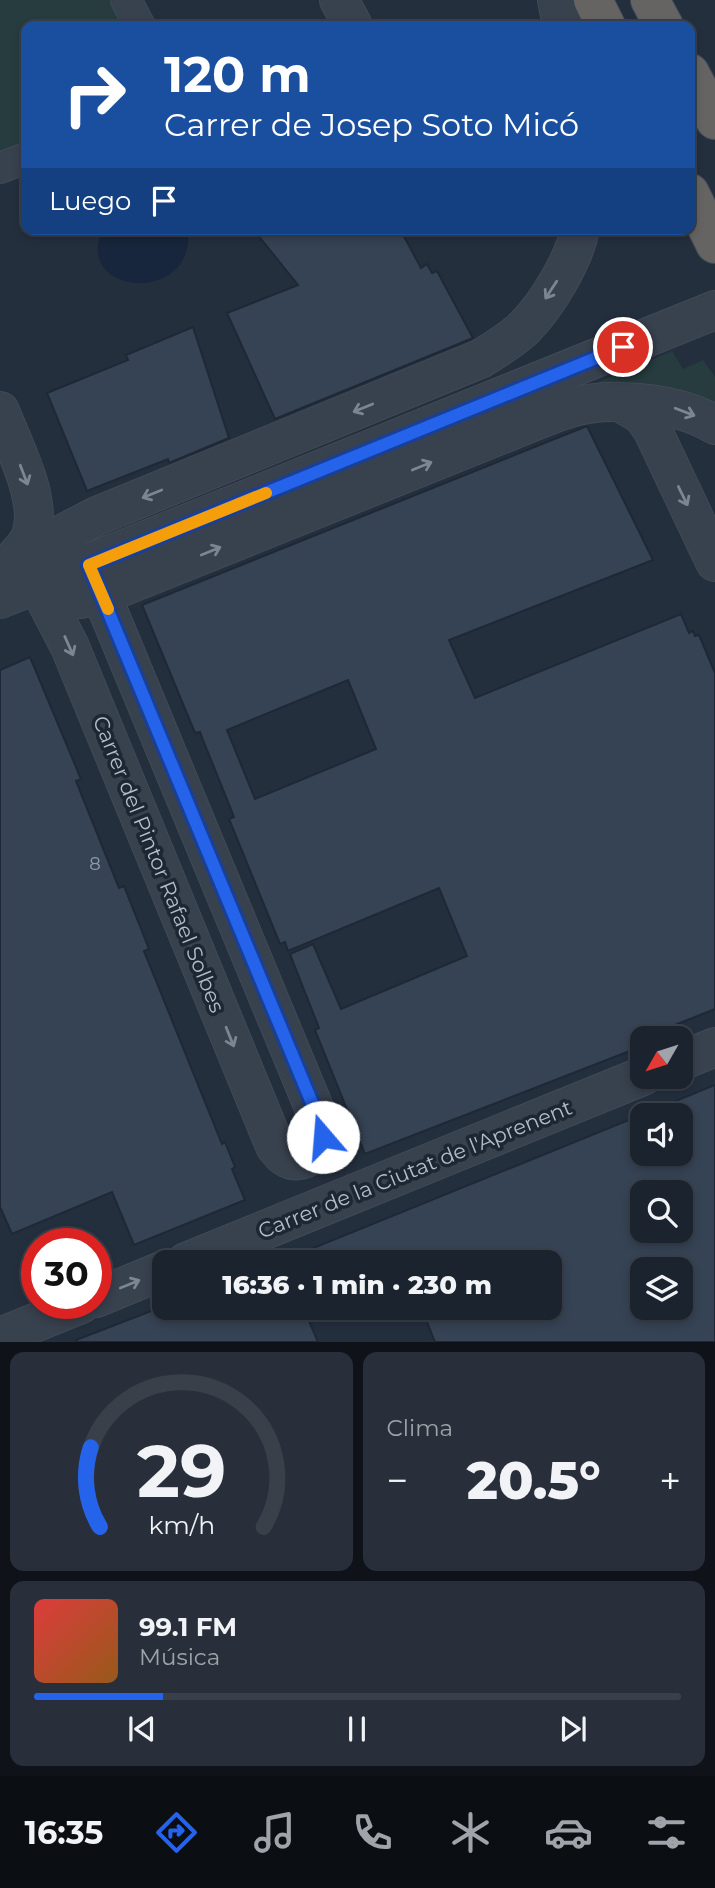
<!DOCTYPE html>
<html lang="es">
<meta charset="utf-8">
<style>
body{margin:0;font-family:Montserrat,sans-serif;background:#282f3a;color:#f1f3f6;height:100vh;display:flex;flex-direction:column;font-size:26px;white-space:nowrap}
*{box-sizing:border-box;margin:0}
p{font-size:23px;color:#a0a4aa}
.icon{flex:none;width:38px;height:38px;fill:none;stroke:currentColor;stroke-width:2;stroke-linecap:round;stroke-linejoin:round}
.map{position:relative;height:1342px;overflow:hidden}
.side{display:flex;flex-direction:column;gap:10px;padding:10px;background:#0f1319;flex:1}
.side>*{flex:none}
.top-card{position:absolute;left:21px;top:21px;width:674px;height:214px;border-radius:14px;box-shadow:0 4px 10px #0003,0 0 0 2px #39404a;background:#1a4fa0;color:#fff;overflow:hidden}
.needle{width:46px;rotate:231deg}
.buttons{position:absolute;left:630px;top:1026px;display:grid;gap:14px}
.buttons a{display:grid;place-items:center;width:63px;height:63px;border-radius:14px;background:#1b232e;box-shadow:0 4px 10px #0003,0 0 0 2px #39404a;font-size:35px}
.speed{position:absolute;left:21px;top:1228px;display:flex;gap:14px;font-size:35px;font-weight:700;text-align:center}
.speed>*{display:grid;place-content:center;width:91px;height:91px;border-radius:50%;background:#1b232e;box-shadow:0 4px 10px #0003,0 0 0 2px #39404a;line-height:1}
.speed .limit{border:10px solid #d22;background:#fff;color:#111}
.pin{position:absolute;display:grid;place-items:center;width:60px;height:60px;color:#fff;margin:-30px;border:4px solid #fff;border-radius:50%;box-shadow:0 2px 7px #0007}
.me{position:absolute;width:77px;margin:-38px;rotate:342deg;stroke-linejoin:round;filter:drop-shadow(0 0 5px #0008)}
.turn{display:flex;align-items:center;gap:24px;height:147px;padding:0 28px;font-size:32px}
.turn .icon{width:91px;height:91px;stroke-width:2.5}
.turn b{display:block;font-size:49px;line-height:60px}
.then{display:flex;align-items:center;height:66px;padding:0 28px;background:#0003;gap:14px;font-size:26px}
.big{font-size:52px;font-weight:800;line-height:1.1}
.side .tile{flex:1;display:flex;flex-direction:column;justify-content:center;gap:10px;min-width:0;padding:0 24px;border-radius:14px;background:#282f3a}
.side .dial{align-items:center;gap:0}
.dial svg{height:182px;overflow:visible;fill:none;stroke:#39404a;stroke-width:7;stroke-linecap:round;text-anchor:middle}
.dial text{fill:#f1f3f6;stroke:none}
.song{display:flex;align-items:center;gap:21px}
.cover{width:84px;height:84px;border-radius:10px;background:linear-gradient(135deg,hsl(0 70% 55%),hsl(30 70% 35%))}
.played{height:7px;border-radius:4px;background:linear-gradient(90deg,#2563eb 20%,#39404a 20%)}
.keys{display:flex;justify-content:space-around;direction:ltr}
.heat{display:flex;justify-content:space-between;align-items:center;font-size:38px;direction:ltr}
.side .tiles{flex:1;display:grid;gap:10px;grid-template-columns:1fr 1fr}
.tile:last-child{grid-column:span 2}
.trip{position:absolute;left:152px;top:1250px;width:410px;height:70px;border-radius:14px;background:#1b232e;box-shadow:0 4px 10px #0003,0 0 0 2px #39404a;font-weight:800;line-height:70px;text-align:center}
.dock{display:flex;height:112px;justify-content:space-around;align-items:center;background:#0b0e12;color:#a0a4aa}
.dock .icon{width:49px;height:49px}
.dock .active{color:#2563eb}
.dock b{font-size:32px;color:#f1f3f6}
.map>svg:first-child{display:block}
</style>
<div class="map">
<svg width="715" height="1342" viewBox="0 0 715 1342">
<rect width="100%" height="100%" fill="#242f3e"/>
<!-- green -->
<g fill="#263c3f">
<polygon points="0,0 109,0 123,26 26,26 26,144 0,155"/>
<polygon points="672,351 683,369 703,360 715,377 715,413 551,402"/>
</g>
<!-- water -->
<path fill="#17263c" d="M103,229H188C197,306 71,296 103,229Z"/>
<!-- building -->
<g fill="#364354" stroke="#1f2835" stroke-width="2" fill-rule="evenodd">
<polygon points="253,229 400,229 421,268 427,264 432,273 437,271 473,338 275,419 227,313 298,285"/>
<polygon points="193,327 229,438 169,463 168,459 87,491 47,393 128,360 126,355"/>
<path d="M587,426L653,560L449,640L475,698L681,614L689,633L693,631L695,636L699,635L715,673V1009L642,1038L637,1041L640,1047L365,1154L315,1030L319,1028L290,954L313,944L341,1009L467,956L439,888L288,951L285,942L280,944L229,819L234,817L203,740L200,732L195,733L142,605ZM348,680L376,749L255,799L227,730Z"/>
<polygon points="30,657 81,779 76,781 119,888 124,886 149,949 144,951 222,1144 225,1142 235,1167 232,1169 245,1200 134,1245 112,1192 12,1234 0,1207 0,670"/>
<path d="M715,1085V1342H435L421,1307H550V1262H273L283,1258L284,1260ZM642,1115H681V1153H642ZM642,1192H681V1230H642ZM642,1269H681V1307H642Z"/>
<polygon points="164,1306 303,1307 318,1342 77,1342 76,1340"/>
</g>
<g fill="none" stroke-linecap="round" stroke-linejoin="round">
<defs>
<g id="pedestrian">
<polyline points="126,0 140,26"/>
<polyline points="0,168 26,158"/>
</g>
<g id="minor">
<polyline points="339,0 353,26"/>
<polyline points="620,402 643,416 653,431 715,562"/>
<path d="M0,411C13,445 45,503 30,538C26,547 16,556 9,564"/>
<path d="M38,585L70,647L275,1146C279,1150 282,1156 287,1158C307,1168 324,1145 322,1127L89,565"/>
<polyline points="681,1061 715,1047"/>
<polyline points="186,1262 643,1076"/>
<polyline points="96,1298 164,1270"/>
<polyline points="0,1337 81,1304"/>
</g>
<g id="tertiary">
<polyline points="557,0 562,26"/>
<path d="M0,572L41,545L97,516L480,359C495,350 511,340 524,328C547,305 574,260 580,229"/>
<path d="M38,585L80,599L102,595L520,427C540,419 561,409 582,405C620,397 682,404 715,425"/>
<polyline points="0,599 715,310"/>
</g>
<g id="trunk">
<polyline points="593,0 606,26"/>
<polyline points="650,0 664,26"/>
<polyline points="690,73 715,120"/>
<polyline points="690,193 715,244"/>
</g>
</defs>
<!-- pedestrian casing -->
<use href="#pedestrian" stroke="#414a57" stroke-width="32"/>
<!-- minor casing -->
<use href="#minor" stroke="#414a57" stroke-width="40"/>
<!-- tertiary casing -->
<use href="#tertiary" stroke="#414a57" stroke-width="40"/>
<!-- trunk casing -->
<use href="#trunk" stroke="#434c59" stroke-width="40"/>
<!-- pedestrian -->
<use href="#pedestrian" stroke="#38414e" stroke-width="30"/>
<!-- minor -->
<use href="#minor" stroke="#38414e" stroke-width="38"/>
<!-- tertiary -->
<use href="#tertiary" stroke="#38414e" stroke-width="38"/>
<!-- trunk -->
<use href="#trunk" stroke="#656462" stroke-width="38"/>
</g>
<!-- one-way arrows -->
<defs><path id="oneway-shaft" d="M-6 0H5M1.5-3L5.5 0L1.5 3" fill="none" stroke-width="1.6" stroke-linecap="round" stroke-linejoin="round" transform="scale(1.75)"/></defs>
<g stroke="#7c8592">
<use href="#oneway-shaft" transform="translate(551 290) rotate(123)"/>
<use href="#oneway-shaft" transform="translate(363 408) rotate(158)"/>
<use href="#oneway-shaft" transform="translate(685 412) rotate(21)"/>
<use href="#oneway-shaft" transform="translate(422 466) rotate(-22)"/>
<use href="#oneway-shaft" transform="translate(24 475) rotate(69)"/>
<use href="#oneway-shaft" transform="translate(152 494) rotate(158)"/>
<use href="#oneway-shaft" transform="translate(683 496) rotate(64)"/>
<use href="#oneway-shaft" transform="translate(211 551) rotate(-22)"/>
<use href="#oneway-shaft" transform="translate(69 646) rotate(66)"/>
<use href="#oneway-shaft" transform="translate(230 1037) rotate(68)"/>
<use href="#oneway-shaft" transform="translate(130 1284) rotate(-22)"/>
</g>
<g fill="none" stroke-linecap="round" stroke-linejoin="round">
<defs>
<polyline id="route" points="323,1137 322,1127 89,565 623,347"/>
</defs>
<!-- route casing -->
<use href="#route" stroke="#184099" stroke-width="18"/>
<!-- route -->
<use href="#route" stroke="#2563eb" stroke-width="12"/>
<!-- slow -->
<polyline stroke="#f59e0b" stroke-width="12" points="108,609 89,565 266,493"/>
</g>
<g text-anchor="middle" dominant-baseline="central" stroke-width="7" stroke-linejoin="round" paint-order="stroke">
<!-- number labels -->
<g font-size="18" fill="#929caa">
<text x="95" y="864">8</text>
</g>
<!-- street labels -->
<g font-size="21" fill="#b4bcc9" stroke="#1d2633">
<text transform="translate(159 864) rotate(68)">Carrer del Pintor Rafael Solbes</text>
<text transform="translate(415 1169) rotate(-22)">Carrer de la Ciutat de l'Aprenent</text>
</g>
</g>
</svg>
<div class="buttons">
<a><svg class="needle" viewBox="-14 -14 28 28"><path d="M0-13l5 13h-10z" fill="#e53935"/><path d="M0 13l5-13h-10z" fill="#a0a4aa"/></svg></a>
<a><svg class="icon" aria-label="sound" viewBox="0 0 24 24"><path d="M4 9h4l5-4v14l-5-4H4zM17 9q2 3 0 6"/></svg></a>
<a><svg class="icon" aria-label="search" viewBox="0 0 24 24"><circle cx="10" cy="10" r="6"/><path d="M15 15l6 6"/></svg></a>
<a><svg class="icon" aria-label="layers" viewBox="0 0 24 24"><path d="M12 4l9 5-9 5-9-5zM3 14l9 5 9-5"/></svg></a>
</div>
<div class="speed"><div class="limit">30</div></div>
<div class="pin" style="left:623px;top:347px;background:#d93025"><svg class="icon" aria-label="arrive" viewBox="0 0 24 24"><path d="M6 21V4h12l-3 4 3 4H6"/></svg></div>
<svg class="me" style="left:323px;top:1137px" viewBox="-20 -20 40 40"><circle r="19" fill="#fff"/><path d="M0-13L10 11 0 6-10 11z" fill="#2563eb"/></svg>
<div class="trip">16:36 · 1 min · 230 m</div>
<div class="top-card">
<div class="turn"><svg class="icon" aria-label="right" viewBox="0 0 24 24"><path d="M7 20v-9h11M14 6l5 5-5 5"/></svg><div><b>120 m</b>Carrer de Josep Soto Micó</div></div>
<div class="then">Luego<svg class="icon" aria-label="arrive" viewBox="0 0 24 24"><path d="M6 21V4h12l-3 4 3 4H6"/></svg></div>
</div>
</div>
<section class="side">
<div class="tiles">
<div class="tile dial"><svg viewBox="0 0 100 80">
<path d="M14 69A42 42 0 1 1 86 69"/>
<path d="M14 69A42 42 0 0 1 10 34" stroke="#2563eb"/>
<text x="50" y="56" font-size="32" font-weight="700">29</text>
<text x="50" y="72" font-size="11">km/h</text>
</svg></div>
<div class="tile"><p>Clima</p>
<div class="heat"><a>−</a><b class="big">20.5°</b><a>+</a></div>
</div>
<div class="tile">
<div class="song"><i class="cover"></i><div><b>99.1 FM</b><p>Música</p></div></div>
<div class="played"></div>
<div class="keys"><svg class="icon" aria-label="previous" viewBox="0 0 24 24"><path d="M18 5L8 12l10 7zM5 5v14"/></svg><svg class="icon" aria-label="pause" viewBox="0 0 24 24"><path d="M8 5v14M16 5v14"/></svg><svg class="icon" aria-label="next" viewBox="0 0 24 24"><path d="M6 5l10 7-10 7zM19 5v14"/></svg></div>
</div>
</div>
</section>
<nav class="dock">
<b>16:35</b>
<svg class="icon active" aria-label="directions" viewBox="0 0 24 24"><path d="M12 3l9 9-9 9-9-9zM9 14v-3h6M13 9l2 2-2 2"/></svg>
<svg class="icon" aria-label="music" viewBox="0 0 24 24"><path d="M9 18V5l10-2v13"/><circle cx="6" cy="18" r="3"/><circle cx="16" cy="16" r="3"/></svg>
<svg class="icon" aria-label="phone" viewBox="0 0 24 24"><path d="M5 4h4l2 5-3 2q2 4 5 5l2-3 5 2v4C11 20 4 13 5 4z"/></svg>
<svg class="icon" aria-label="climate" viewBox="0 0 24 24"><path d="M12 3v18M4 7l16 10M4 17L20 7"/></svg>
<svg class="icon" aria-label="car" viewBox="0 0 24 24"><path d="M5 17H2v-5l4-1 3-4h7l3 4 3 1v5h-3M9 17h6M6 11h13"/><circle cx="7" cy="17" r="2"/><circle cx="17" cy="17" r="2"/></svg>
<svg class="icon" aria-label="filters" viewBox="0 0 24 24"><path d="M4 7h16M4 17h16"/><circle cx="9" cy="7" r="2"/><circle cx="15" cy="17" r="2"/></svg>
</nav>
